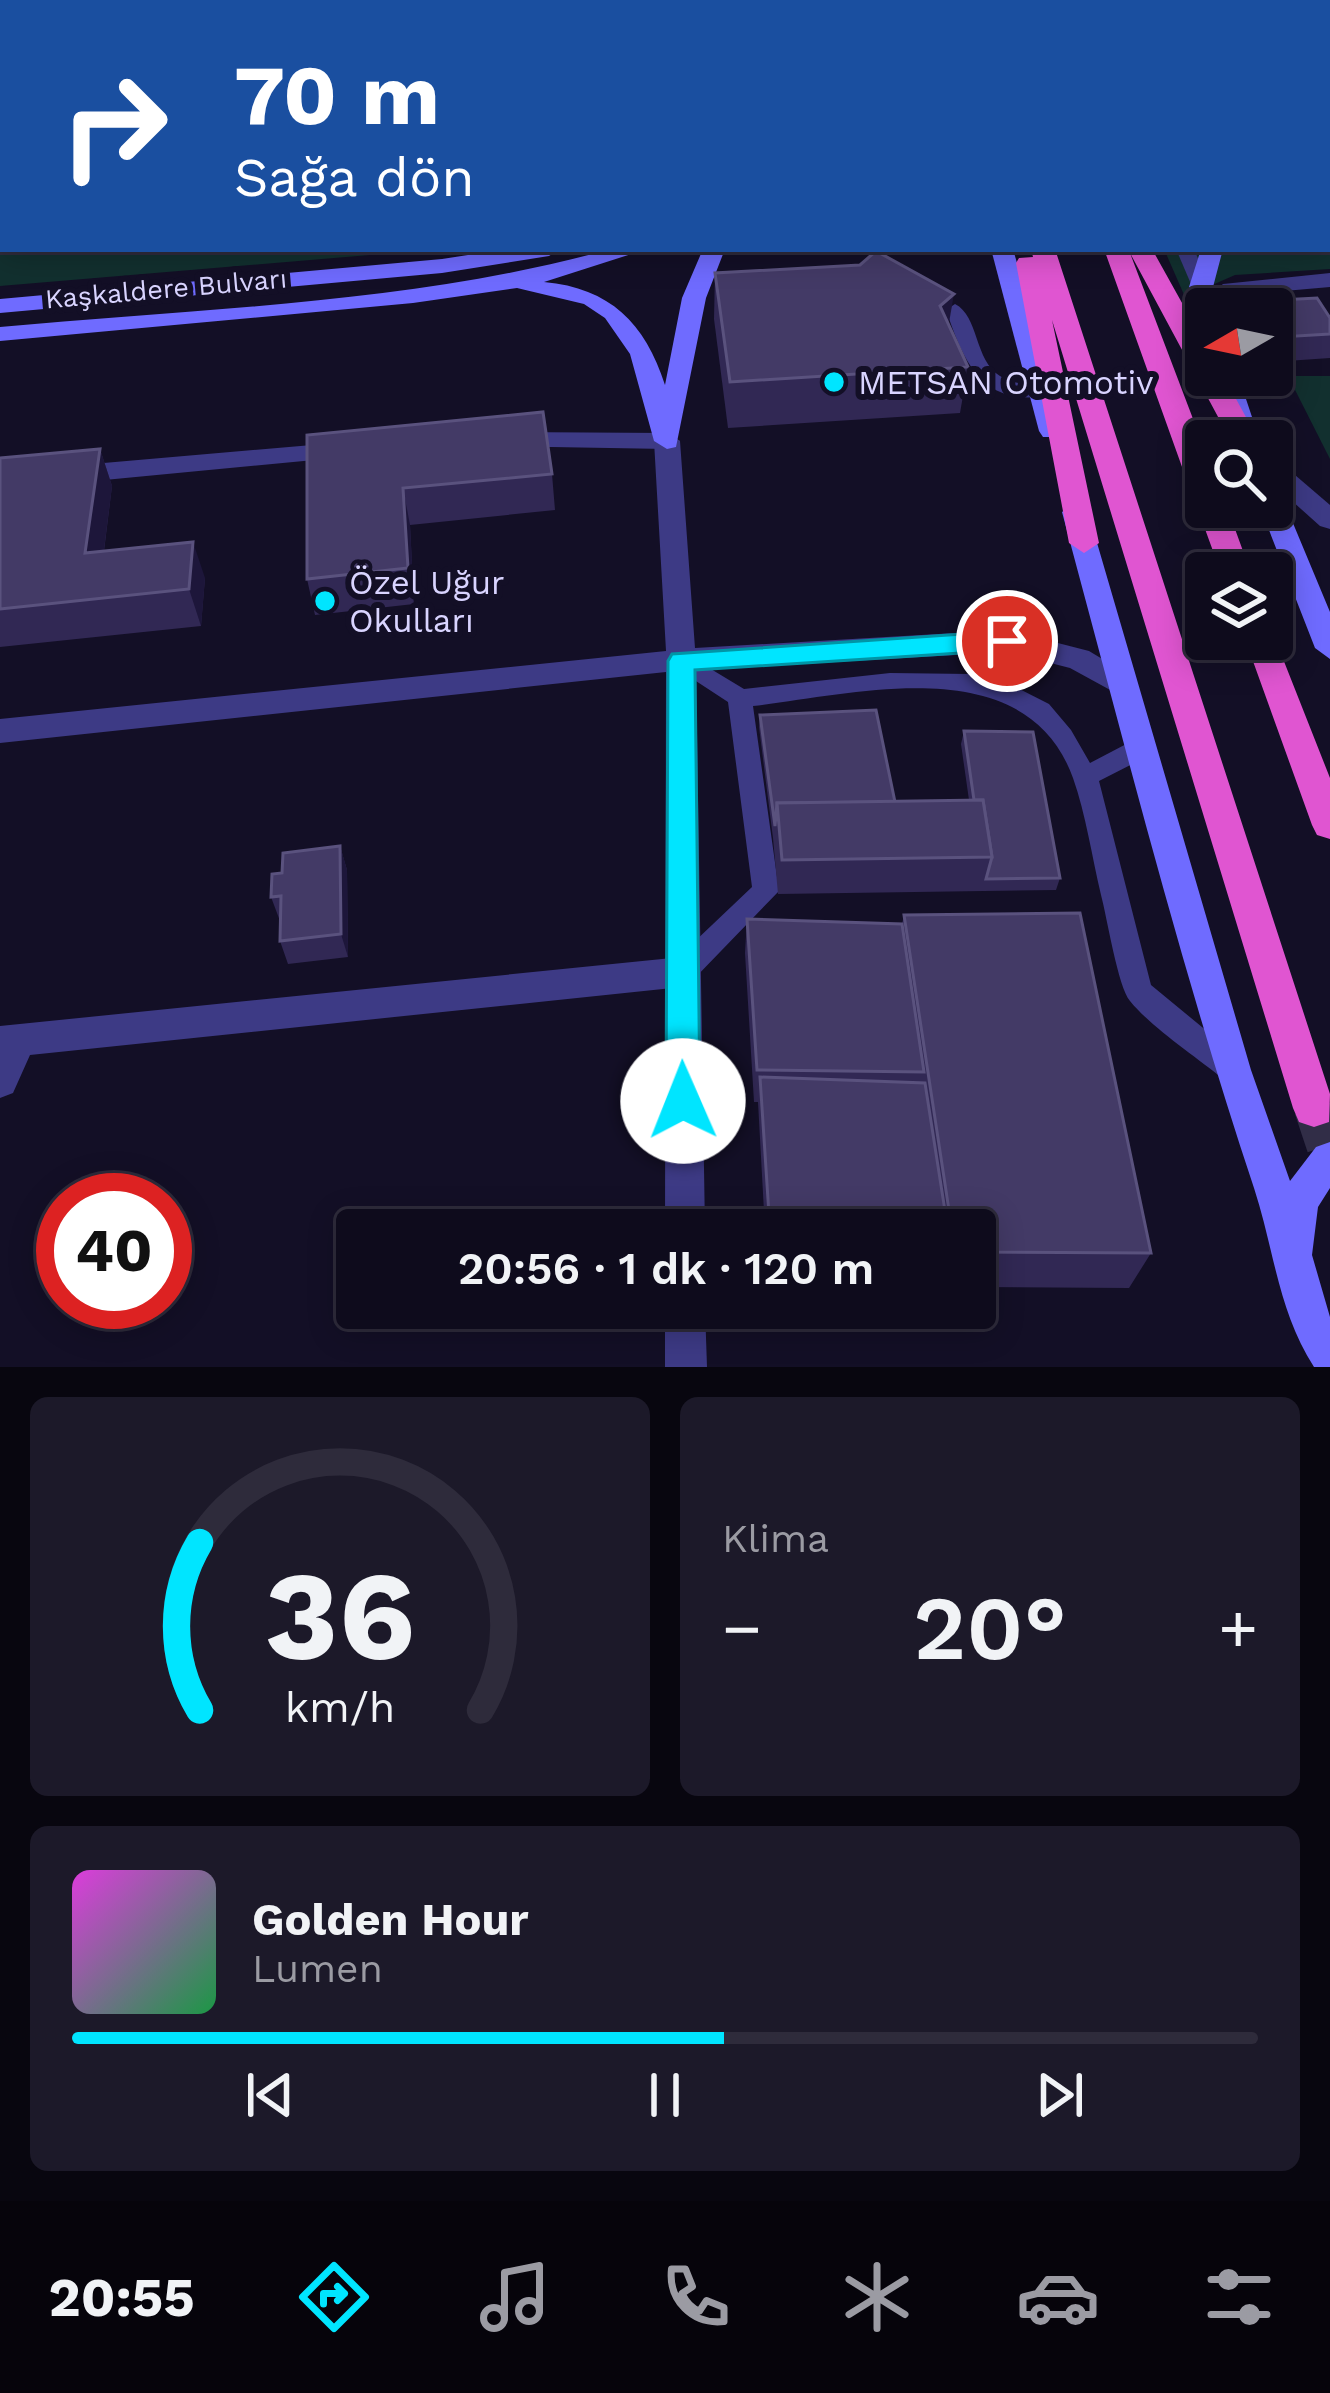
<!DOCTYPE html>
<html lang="tr">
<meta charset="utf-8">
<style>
body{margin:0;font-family:"Work Sans",sans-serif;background:#1c1929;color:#f1f3f6;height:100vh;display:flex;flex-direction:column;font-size:45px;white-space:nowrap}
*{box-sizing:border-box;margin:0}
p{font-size:39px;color:#9b9ba3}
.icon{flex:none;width:66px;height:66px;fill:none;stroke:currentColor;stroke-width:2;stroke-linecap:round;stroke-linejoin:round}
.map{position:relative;height:1367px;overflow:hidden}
.side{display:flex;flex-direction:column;gap:30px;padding:30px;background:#08060f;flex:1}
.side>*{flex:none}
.hud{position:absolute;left:0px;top:0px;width:1332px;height:252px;box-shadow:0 6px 30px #0003,0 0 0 3px #2e2b3b;background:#1a4fa0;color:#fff;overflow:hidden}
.needle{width:78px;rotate:261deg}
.controls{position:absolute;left:1185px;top:288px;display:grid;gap:24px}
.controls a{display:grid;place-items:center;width:108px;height:108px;border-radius:12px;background:#0e0b1c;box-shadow:0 6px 30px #0003,0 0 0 3px #2e2b3b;font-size:60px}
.speed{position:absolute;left:36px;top:1173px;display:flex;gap:24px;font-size:60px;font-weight:700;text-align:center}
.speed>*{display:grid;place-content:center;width:156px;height:156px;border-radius:50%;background:#0e0b1c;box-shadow:0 6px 30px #0003,0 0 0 3px #2e2b3b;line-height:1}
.speed .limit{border:18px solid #d22;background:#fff;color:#111}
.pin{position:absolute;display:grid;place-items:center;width:102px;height:102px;color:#fff;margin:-51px;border:6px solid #fff;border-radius:50%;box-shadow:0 3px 12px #0007}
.me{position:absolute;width:132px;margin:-66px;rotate:359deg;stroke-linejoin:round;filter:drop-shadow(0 0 9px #0008)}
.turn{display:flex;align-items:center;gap:42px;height:252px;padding:0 36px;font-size:54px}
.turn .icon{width:156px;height:156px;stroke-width:2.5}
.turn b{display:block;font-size:84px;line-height:102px}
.big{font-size:90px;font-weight:600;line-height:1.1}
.side .widget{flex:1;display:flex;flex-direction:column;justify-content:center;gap:18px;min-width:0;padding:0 42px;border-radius:18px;background:#1c1929}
.side .dial{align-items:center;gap:0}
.dial svg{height:312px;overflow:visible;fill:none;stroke:#2e2b3b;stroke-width:7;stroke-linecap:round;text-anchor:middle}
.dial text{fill:#f1f3f6;stroke:none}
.song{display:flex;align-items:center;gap:36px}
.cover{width:144px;height:144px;border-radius:18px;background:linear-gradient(135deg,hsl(300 70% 55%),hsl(140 70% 35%))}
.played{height:12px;border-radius:6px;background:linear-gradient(90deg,#00e5ff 55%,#2e2b3b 55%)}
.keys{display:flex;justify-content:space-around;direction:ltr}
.heat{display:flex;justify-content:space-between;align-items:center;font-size:66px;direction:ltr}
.side .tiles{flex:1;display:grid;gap:30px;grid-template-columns:1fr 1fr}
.widget:last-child{grid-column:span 2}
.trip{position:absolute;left:336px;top:1209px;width:660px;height:120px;border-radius:12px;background:#0e0b1c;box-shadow:0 6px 30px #0003,0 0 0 3px #2e2b3b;font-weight:600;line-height:120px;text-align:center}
.menu{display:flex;height:192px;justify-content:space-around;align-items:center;background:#06040b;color:#9b9ba3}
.menu .icon{width:84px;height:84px}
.menu .on{color:#00e5ff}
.menu b{font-size:54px;color:#f1f3f6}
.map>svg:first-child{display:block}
</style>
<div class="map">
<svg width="1330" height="1367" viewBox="0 0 1330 1367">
<rect width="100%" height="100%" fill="#130f26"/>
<!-- green -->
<g fill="#12302f">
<polygon points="1330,39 1330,269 1235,275 1185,297 1164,249 1329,249"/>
<polygon points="0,145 3,249 441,249 0,286"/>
<polygon points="1288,376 1330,376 1330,459"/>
</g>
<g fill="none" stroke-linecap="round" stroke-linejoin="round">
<!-- trunk-tunnel -->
<polyline stroke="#312d47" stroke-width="40" stroke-dasharray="40 20" stroke-linecap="butt" points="1314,1108 1330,1156"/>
<!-- service -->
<g fill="#3d3a85" fill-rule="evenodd">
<polygon points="1176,249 1194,249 1210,287 1208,291 1194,291"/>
<path d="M955,304C979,316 974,360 1000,376C1014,385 1031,384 1047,388V396C981,406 964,362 946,310Z"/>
<path d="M681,651L744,689L890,673L970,674L1004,681L1049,704L1071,730L1090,763L1132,741H1150L1153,748L1150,755L1099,781L1151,985L1242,1060L1247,1069L1242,1078L1232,1082L1222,1078C1196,1057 1150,1026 1130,1001C1118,987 1107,917 1101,895C1092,857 1086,815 1073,778C1026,648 857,694 753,706L779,891L692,981L682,984L672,981L668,972L672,963L752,887L728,702L673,666L669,660Z"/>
</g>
<!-- minor -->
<g fill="#3d3a85" fill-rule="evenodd">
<rect x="705" y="0" width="18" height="3"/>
<rect x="0" y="131" width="3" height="12"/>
<polygon points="1330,273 1330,287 1237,295 1220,309 1206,309 1204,317 1192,310 1223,284"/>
<polygon points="508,432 667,433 680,441 667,449 499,446 495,440"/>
<polygon points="347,442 356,444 360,450 356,456 0,490 0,472"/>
<polygon points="1272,460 1281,463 1330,505 1330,529 1320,526 1272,483"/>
<polygon points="682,957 694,961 700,972 694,983 682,987 30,1055 13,1093 0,1098 0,1026"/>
</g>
<!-- tertiary -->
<g fill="#3d3a85" fill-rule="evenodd">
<polygon points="667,433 680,441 695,648 1007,630 1089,651 1134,678 1138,686 1134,694 1123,697 1070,668 1007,652 696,670 705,1230 665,1230 666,672 0,743 0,719 666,651 654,441"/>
<polygon points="665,1308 705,1308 707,1367 665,1367"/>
</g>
<!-- secondary -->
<g fill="#6f6bff" fill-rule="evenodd">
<rect x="897" y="0" width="18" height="3"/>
<polygon points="925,0 943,0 944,3 926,3"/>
<polygon points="1162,0 1180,0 1182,3 1164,3"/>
<polygon points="1207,0 1233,0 1235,3 1209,3"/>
<rect x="1329" y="20" width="1" height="12"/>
<polygon points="1329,45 1330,46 1330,58 1329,57"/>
<rect x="1329" y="162" width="1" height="12"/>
<polygon points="507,249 560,249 549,256 442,273 0,313 0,299 442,259"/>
<path d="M611,249H647L544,282C610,288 645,323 665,385L682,298L703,249H725L706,298L676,447L667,449L654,441L630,354L605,318L584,304L517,288L413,303L0,341V327C203,308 413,304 611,249Z"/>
<polygon points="991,249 1013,249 1065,431 1061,437 1043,437 1039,431"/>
<polygon points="1201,249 1223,249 1213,287 1217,309 1206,309 1206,323 1194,316 1189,287"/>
<polygon points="1214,375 1238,375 1260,441 1234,441"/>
<polygon points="1272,495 1285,504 1330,612 1330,659 1315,648 1260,507 1272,507"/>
<path d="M1075,503L1088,512L1251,1070L1290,1181L1316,1147L1330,1142V1188L1318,1207L1312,1255L1330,1317V1367H1314C1278,1311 1274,1249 1254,1188C1180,966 1123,738 1062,512Z"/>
</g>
<!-- trunk -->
<g fill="#e055d1" fill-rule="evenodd">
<polygon points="950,0 970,0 971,3 951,3"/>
<polygon points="1014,0 1034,0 1035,3 1015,3"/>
<polygon points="1031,249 1055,249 1330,1094 1329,1122 1314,1127 1299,1122 1293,1108 1052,320 1099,543 1084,553 1069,543 1016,263 1019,258 1033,257"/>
<polygon points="1104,249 1152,249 1206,346 1206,375 1223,375 1259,441 1231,441 1130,253 1206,453 1206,507 1227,507 1251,573 1221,573 1197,507 1201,500 1191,492"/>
<polygon points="1272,631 1330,778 1330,839 1317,835 1312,825 1245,639 1272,639"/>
</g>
</g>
<!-- wall -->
<g fill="#312854">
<polygon points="0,0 26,0 26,3 3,3 3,90 0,90"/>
<rect x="83" y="0" width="234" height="3"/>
<polygon points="715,273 949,325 968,367 960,413 728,428 714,319"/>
<polygon points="1261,301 1330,318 1330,358 1272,362 1272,309 1258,309"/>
<polygon points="307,435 552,474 555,510 410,525 414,604 315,615 307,579"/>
<polygon points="100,449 112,486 104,551 205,578 201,626 0,647 0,458"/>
<polygon points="760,715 895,802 969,800 961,744 964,731 1060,878 1056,890 778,894 773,838 759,727"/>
<polygon points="340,846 347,870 348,957 288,964 280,941 280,921 271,897 282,873"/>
<polygon points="904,915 1151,1253 1129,1288 975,1287 975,1230 765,1230 758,1102 754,1102 745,953 747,919 902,924"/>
</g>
<!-- shaded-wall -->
<g fill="#1d163a">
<polygon points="530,0 606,0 606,1 581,3 531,3"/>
<polygon points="954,294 946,340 940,306"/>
<polygon points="100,449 112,486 99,589 85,553"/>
<polygon points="403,488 410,525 414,604 408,568"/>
<polygon points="193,542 205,578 201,626 189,589"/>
<polygon points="340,846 347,870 348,957 341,934"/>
</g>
<!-- building -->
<g fill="#433a66" stroke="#5a527e" stroke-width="3">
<polygon points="83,0 165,0 128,3 83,3"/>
<polygon points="195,0 306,0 302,3 207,3 209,2"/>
<polygon points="3,5 3,27 0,27 0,6"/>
<polygon points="3,42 3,66 0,66 0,43"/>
<polygon points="876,251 954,294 940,306 968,367 730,382 715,273 860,265"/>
<polygon points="1317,298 1330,318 1330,334 1280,337 1272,323 1272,309 1265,309 1261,301"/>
<polygon points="543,412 552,474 403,488 408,568 307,579 307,435"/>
<polygon points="100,449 85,553 193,542 189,589 0,609 0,458"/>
<polygon points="876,710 895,802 777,803 775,826 760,715"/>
<polygon points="964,731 1033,732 1060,878 986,879 992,857 983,800 974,800"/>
<polygon points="983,800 992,857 782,860 777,803"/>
<polygon points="340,846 341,934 280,941 281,896 271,897 272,874 282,873 283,853"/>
<polygon points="1080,913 1151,1253 975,1252 975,1230 952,1230 904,915"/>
<polygon points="747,919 902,924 924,1072 757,1070"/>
<polygon points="760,1077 925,1083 948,1230 770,1230"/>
</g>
<!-- route -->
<polygon fill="#00e5ff" stroke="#0095a6" stroke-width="3" points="1007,631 1020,641 1007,650 695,670 700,1101 695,1112 683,1116 671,1112 666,1101 668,661 672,654"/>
<!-- markers -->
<g fill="#00e5ff" stroke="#130f26" stroke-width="4.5">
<circle cx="834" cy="382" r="12"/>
<circle cx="325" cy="601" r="12"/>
</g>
<g text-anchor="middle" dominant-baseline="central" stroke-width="12" stroke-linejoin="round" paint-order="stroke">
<!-- far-street labels -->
<g font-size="27" fill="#d9d4ff" stroke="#130f26">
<text transform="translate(166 289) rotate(-5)">Kaşkaldere Bulvarı</text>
</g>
<!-- poi labels -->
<g font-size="33" fill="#d9d4ff" stroke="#130f26" text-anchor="start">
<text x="858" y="382">METSAN Otomotiv</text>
<text x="349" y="582">Özel Uğur<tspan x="349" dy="38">Okulları</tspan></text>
</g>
</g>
</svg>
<div class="controls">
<a><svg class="needle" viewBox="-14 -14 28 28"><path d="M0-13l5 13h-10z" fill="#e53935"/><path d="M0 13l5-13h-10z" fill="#9b9ba3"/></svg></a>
<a><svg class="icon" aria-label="search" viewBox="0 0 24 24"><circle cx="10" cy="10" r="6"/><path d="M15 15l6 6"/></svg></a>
<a><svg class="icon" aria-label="layers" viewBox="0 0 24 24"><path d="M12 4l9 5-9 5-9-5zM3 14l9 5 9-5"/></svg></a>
</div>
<div class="speed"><div class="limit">40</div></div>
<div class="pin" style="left:1007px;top:641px;background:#d93025"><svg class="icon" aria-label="arrive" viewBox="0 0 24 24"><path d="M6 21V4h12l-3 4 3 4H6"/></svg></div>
<svg class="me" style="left:683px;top:1101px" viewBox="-20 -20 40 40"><circle r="19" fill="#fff"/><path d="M0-13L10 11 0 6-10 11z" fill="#00e5ff"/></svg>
<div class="trip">20:56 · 1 dk · 120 m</div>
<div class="hud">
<div class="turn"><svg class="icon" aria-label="right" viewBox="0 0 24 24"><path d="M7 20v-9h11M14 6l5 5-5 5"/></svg><div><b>70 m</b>Sağa dön</div></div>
</div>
</div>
<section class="side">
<div class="tiles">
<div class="widget dial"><svg viewBox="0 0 100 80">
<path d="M14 69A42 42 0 1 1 86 69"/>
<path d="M14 69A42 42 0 0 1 14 26" stroke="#00e5ff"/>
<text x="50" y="56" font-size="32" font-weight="700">36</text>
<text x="50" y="72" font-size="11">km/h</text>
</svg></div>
<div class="widget"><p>Klima</p>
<div class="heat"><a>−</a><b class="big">20°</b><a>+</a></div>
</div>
<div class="widget">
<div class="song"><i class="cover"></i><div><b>Golden Hour</b><p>Lumen</p></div></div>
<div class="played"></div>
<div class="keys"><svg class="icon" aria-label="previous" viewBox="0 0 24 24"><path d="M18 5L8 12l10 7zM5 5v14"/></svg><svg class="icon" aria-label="pause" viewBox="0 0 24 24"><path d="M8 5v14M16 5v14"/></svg><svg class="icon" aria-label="next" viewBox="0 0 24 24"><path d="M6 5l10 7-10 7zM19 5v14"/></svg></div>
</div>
</div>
</section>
<nav class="menu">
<b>20:55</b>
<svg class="icon on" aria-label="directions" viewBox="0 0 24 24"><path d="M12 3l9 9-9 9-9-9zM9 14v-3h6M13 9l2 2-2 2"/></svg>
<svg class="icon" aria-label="music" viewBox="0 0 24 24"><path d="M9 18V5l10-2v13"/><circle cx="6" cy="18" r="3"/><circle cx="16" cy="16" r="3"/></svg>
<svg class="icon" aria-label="phone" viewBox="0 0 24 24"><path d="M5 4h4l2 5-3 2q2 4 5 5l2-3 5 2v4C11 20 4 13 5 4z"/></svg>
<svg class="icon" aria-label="climate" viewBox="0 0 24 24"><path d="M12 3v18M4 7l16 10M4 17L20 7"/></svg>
<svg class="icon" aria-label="car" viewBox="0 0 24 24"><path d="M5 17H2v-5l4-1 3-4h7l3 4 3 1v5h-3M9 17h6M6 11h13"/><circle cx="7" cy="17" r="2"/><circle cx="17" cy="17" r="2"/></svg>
<svg class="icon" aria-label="filters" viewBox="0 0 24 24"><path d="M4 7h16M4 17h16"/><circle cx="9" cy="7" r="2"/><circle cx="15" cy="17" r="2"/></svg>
</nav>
